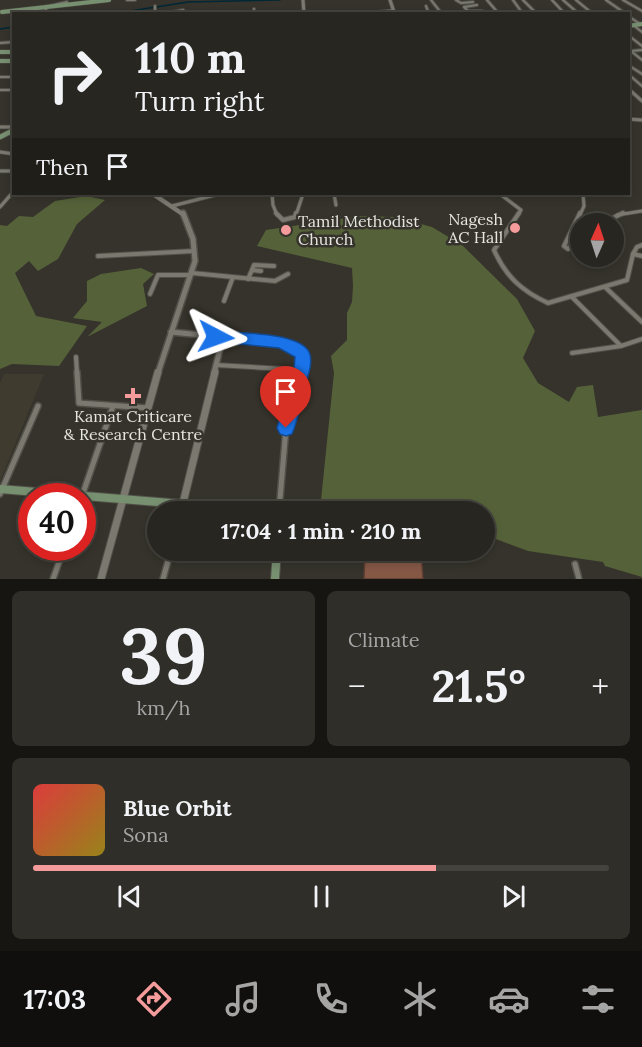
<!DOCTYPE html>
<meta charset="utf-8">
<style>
body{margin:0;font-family:Lora,serif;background:#302e29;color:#f1f3f6;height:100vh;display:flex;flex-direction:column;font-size:22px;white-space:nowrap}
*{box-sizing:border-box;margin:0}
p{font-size:20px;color:#a5a5a5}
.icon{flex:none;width:33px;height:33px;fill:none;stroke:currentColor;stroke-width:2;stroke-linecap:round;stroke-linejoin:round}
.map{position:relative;height:579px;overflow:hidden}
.side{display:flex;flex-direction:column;gap:12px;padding:12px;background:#161512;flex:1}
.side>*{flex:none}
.hud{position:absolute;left:12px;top:12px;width:618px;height:183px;border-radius:0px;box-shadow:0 3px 9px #0003,0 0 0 2px #44433e;background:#282620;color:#f1f3f6;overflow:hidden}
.needle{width:39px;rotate:3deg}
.tools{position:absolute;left:570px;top:213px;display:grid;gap:12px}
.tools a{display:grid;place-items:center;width:54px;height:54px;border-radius:50%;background:#282620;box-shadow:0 3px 9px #0003,0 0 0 2px #44433e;font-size:30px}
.speed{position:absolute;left:18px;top:483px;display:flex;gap:12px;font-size:30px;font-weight:700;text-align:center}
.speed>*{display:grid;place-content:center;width:78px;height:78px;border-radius:50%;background:#282620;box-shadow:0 3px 9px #0003,0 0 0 2px #44433e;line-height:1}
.speed .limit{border:9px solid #d22;background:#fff;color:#111}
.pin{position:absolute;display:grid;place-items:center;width:51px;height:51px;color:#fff;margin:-62px -26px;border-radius:50% 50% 50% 0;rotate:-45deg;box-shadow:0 0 6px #0007}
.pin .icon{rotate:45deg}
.me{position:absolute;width:66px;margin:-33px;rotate:94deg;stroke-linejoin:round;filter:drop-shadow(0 0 4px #0008)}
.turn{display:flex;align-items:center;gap:21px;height:126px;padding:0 24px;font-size:27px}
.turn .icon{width:78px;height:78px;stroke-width:2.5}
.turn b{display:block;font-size:42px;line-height:51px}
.then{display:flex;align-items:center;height:57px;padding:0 24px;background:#0003;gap:12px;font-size:22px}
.big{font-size:45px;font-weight:800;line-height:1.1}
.side .tile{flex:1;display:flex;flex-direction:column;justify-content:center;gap:9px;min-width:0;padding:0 21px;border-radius:9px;background:#302e29}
.side .dial{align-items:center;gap:0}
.dial b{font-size:78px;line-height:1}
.song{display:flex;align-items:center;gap:18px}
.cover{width:72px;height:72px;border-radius:9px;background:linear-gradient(135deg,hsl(0 70% 55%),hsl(50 70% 35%))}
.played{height:6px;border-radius:3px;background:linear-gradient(90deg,#f59b9b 70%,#44433e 70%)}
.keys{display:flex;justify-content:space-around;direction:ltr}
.heat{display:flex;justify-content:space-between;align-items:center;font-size:33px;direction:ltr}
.side .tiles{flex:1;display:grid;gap:12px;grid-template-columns:1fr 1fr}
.tile:last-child{grid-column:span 2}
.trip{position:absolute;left:147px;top:501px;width:348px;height:60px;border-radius:30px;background:#282620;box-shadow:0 3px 9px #0003,0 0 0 2px #44433e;font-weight:800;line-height:60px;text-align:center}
.tabs{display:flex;height:96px;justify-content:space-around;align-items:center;background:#100f0d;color:#a5a5a5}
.tabs .icon{width:42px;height:42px}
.tabs .current{color:#f59b9b}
.tabs b{font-size:27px;color:#f1f3f6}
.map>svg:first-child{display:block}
</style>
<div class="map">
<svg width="642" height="579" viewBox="0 0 642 579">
<rect width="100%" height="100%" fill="#35332b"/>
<!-- built -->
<polygon fill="#3f3c2f" points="4,374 44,374 0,481 0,383"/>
<!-- green -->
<g fill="#556239">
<polygon points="86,196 105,200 77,224 58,259 38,271 29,261 15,273 36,316 87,326 59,366 12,364 0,369 0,225 7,226 19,216 33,217 55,201"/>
<polygon points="360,216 396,217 432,227 462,245 517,299 535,331 523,358 538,383 569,402 577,387 593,385 598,417 642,410 642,577 605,566 603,562 528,551 485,535 484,512 429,511 414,501 399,511 320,510 334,373 331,356 347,340 347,313 352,302 353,286 352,268 257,246 266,230"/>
<polygon points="141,268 154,274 143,284 147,306 87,337 102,322 73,318 87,301 87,281 101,274"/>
</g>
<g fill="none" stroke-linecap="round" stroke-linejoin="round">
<!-- stream -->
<g stroke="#002736" stroke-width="1.5">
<polyline points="111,14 188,2 280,0"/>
<polyline points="0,29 14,27"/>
</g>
</g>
<!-- building -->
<g fill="#855846" stroke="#5d3e31" stroke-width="1.5">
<polygon points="405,506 419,506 420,512 405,512"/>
<polygon points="365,550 421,550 423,579 364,579"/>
</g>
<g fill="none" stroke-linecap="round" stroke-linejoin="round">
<defs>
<g id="minor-far3">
<polyline points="127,0 135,0"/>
<polyline points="431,0 442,14"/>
<polyline points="456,0 461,3 473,2"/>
<polyline points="487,0 499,14"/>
<polyline points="513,0 523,14"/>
<polyline points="523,0 537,14"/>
<polyline points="552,0 565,14"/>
<polyline points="563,0 579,14"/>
<polyline points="576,0 593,14"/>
<polyline points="606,0 626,14"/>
<polyline points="623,0 642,11"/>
<polyline points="477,5 464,7 468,11 482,11"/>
<polyline points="155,6 155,14"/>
<polyline points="426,6 429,14"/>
<polyline points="45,7 67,2 67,4"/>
<polyline points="46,7 46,14"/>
<polyline points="254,9 255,14"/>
<polyline points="163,14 183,10 186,13 222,14"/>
<polyline points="628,16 640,24"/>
<polyline points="633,25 642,32"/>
<polyline points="628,35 642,46"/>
<polyline points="0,43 14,42"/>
<polyline points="642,50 631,51 642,60"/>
<polyline points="628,65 642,74"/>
<polyline points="628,74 642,86"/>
<polyline points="0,77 14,77"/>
<polyline points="628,88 634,94"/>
<polyline points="0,90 14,90"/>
</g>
<g id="minor-far2">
<polyline points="632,92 642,101"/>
<polyline points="628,119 642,120"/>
<polyline points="0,127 14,127"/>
<polyline points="0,152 14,154"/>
<polyline points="0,171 14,171"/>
<polyline points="272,194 273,205 277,215"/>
<polyline points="334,194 336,205"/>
<polyline points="500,194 521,210 518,215"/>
<polyline points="172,206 219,194"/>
<polyline points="0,207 14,191"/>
<polyline points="296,215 303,194"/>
<polyline points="580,215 584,206 583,194"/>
<polyline points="617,215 642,211"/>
</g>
<g id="minor-far1">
<polyline points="276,213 283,220 295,217 296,213"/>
<path d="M519,213L494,250C506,277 522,291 548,303L627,280L633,254L642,256"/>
<polyline points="601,224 623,213"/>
<polyline points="580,237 568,249 564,246 580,213"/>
<polyline points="633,254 637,247 642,245"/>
<polyline points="98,256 194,251"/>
<polyline points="252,270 254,265 274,266"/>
<polyline points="192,273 275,281 288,274"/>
<polyline points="248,279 252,270 261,271"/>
<polyline points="605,287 642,322"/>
<polyline points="150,294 158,275 190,275"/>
<polyline points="572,297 621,346 642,339"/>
<polyline points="224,301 233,277"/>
<path d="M223,337C251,339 278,338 302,354L301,373"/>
<polyline points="572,353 621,346"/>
<polyline points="76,357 77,373"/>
<polyline points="216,365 302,370"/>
</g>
<g id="minor">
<polyline points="77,372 79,403 148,408"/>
<polyline points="0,494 38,406"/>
<polyline points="82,496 113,406"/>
<polyline points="279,511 286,428 302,372"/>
<polyline points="181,512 183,503"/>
<polyline points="220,550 276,552"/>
<polyline points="575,564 579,579"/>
<polyline points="53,579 64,548"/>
<polyline points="163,579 171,550"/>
</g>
<g id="tertiary-far3">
<polyline points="303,0 304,14"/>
<polyline points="390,0 394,12"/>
<polyline points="359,14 391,11 401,14"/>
</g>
<polyline id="tertiary-far2" points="153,194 184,215"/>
<g id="tertiary-far1">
<polyline points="171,332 223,337 214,373"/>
<polyline points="158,373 195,261 193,239 183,213"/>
</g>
<g id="tertiary">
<polyline points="183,503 215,372"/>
<polyline points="101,579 158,372"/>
</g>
<g id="secondary-far2">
<polyline points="2,12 109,0"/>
<polyline points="628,26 642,24"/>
<polyline points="0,52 14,52"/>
<polyline points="0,61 14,61"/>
</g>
<polyline id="secondary-far1" points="0,137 14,130"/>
<g id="secondary">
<polyline points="0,489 279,512"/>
<polyline points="275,579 277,550"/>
</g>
</defs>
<!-- minor-far3 casing -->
<use href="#minor-far3" stroke="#515048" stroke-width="4"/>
<!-- minor-far2 casing -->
<use href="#minor-far2" stroke="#515048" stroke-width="4.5"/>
<!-- minor-far1 casing -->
<use href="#minor-far1" stroke="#515048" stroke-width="6"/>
<!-- minor casing -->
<use href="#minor" stroke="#515048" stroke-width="8"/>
<!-- tertiary-far3 casing -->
<use href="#tertiary-far3" stroke="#515048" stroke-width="4.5"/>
<!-- tertiary-far2 casing -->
<use href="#tertiary-far2" stroke="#515048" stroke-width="5"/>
<!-- tertiary-far1 casing -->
<use href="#tertiary-far1" stroke="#515048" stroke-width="8"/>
<!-- tertiary casing -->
<use href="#tertiary" stroke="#515048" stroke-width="9"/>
<!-- secondary-far2 casing -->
<use href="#secondary-far2" stroke="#515048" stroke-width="5"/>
<!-- secondary-far1 casing -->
<use href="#secondary-far1" stroke="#515048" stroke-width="6"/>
<!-- secondary casing -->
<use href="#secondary" stroke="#515048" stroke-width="10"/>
<!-- minor-far3 -->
<use href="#minor-far3" stroke="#7a786f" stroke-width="2"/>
<!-- minor-far2 -->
<use href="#minor-far2" stroke="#7a786f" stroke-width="3"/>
<!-- minor-far1 -->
<use href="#minor-far1" stroke="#7a786f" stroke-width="4"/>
<!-- minor -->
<use href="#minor" stroke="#7a786f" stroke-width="5"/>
<!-- tertiary-far3 -->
<use href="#tertiary-far3" stroke="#7a786f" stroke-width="3"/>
<!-- tertiary-far2 -->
<use href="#tertiary-far2" stroke="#7a786f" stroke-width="4"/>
<!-- tertiary-far1 -->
<use href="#tertiary-far1" stroke="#7a786f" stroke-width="5"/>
<!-- tertiary -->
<use href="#tertiary" stroke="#7a786f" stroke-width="7"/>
<!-- secondary-far2 -->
<use href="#secondary-far2" stroke="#779070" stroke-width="4"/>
<!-- secondary-far1 -->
<use href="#secondary-far1" stroke="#779070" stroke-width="4.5"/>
<!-- secondary -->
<use href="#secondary" stroke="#779070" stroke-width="8"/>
</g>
<!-- route -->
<path fill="#1a73e8" stroke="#114b97" stroke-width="1.5" d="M216,331C236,333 299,332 309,352C314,362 307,379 304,389C301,403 298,420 292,434L286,436L280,434L277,428L294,370L295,357L279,348L211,341L208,337L211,333Z"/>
<!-- markers -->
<g fill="#f59b9b" stroke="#35332b" stroke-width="2">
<circle cx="515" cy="228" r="6"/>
<circle cx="286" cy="230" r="6"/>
<path d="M130 387h6v6h6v6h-6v6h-6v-6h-6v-6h6z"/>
</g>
<g text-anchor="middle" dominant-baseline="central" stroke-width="5" stroke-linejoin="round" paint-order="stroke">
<!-- poi labels -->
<g font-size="16" fill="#e7e5e0" stroke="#35332b" text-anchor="end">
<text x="503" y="219">Nagesh<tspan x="503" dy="18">AC Hall</tspan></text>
<text x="298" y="221" text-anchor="start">Tamil Methodist<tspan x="298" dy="18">Church</tspan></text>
<text x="133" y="416" text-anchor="middle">Kamat Criticare<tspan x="133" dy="18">&amp; Research Centre</tspan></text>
</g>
</g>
</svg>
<div class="tools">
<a><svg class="needle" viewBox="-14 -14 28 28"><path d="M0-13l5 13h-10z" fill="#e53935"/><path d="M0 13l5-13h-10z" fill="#a5a5a5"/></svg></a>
</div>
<div class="speed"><div class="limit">40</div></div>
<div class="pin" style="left:286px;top:428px;background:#d93025"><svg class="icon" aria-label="arrive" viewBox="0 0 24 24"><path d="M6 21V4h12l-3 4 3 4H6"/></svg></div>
<svg class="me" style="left:216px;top:337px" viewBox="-20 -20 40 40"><path d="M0-17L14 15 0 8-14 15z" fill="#1a73e8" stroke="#fff" stroke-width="4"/></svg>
<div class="trip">17:04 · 1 min · 210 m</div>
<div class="hud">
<div class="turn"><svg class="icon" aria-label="right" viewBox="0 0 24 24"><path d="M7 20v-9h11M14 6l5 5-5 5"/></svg><div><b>110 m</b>Turn right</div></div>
<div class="then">Then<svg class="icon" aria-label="arrive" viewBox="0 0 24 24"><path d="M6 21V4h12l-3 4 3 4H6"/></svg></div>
</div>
</div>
<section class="side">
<div class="tiles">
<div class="tile dial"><b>39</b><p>km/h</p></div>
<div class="tile"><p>Climate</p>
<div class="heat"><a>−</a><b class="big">21.5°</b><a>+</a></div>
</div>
<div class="tile">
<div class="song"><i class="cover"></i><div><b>Blue Orbit</b><p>Sona</p></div></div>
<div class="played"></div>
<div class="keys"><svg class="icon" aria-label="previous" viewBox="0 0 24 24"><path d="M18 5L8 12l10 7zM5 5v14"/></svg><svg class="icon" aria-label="pause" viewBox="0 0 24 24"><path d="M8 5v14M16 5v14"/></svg><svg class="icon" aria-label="next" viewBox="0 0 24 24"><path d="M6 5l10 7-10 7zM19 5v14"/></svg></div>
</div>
</div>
</section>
<nav class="tabs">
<b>17:03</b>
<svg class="icon current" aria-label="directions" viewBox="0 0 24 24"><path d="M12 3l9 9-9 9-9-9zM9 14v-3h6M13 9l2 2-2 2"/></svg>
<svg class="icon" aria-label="music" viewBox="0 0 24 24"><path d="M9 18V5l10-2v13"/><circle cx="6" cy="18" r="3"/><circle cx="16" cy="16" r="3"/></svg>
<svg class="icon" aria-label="phone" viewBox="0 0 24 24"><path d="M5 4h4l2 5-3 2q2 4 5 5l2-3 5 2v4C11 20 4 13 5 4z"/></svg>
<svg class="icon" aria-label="climate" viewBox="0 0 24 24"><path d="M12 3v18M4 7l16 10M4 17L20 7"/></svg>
<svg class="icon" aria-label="car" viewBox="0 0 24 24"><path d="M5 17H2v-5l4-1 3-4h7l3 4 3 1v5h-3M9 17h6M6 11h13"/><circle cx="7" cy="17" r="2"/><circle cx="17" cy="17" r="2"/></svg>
<svg class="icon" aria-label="filters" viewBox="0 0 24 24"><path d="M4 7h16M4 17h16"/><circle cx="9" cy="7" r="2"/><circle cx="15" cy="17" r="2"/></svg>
</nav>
